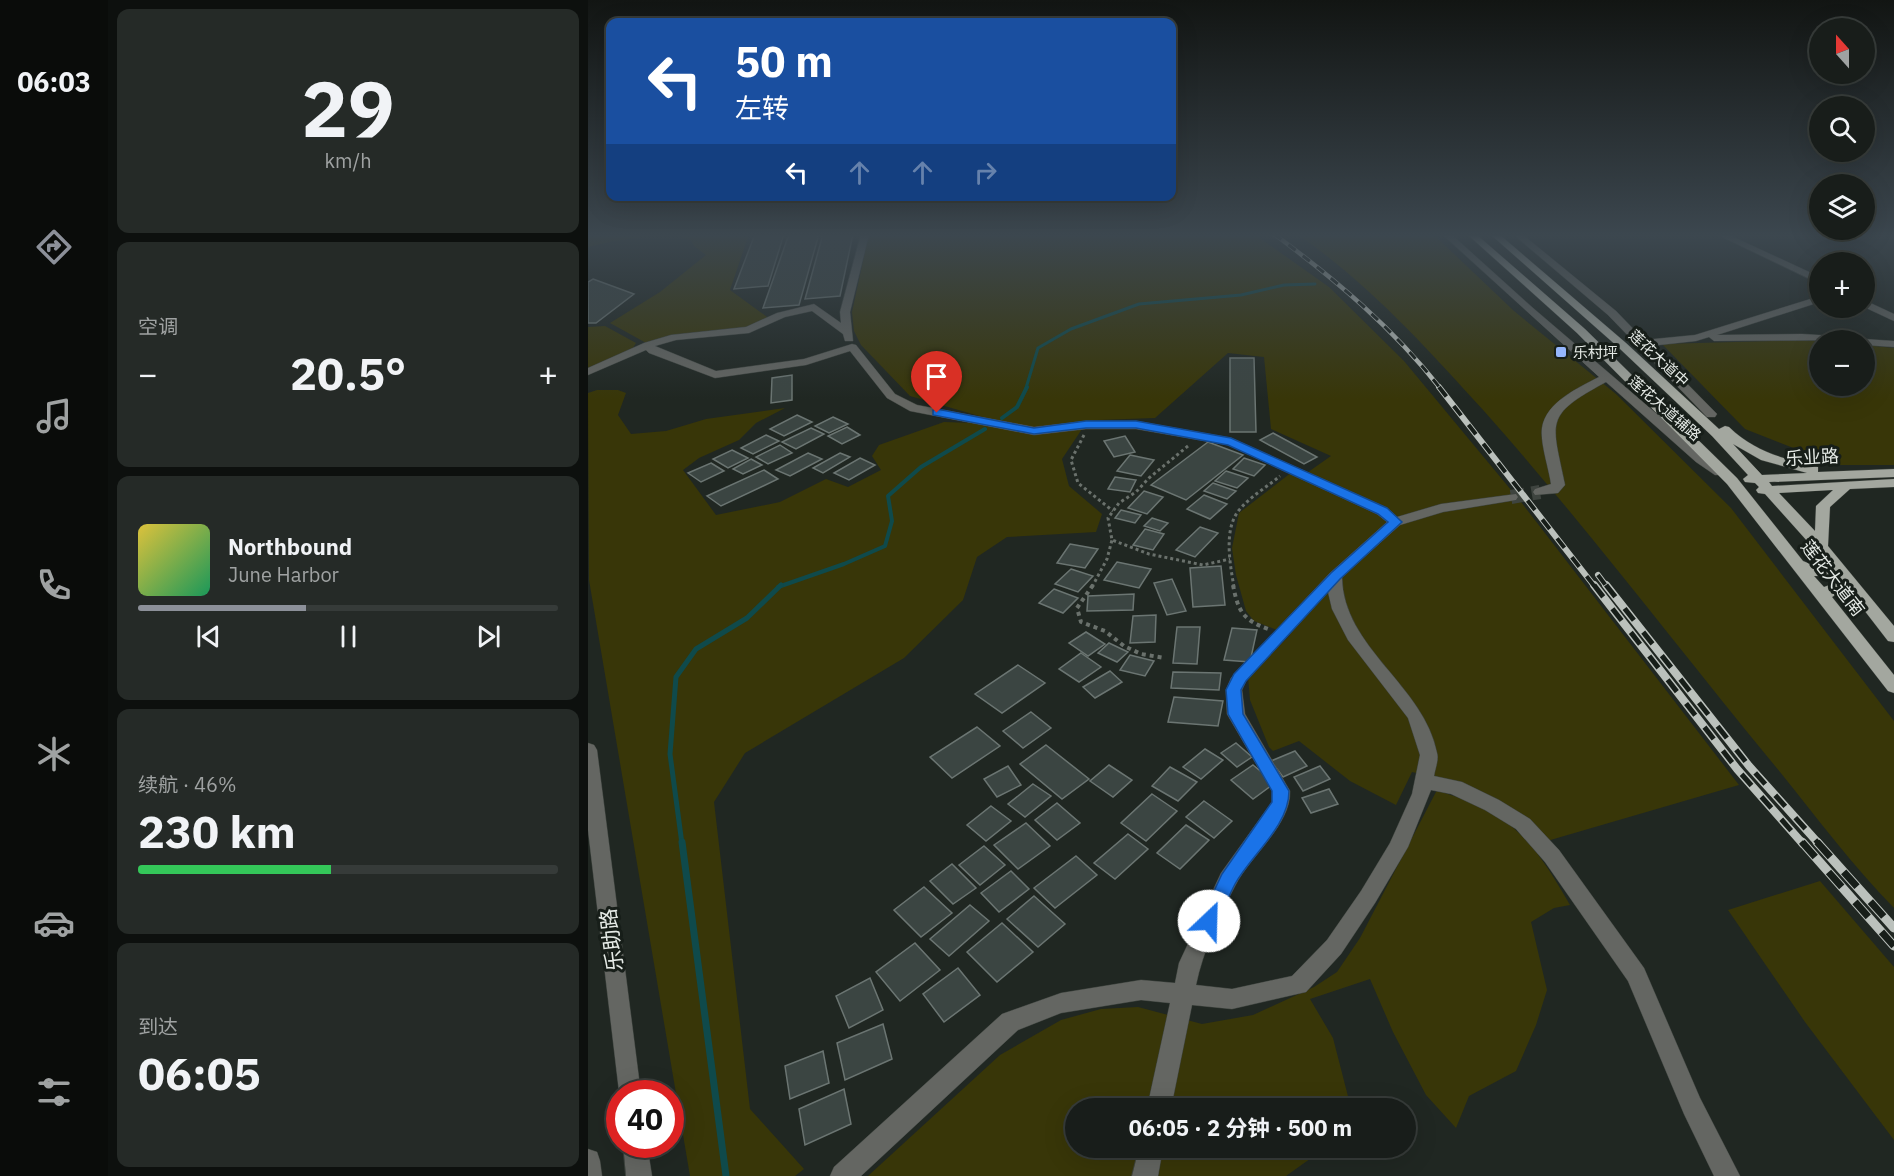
<!DOCTYPE html>
<html lang="zh">
<meta charset="utf-8">
<style>
body{margin:0;font-family:"IBM Plex Sans","Noto Sans SC",sans-serif;background:#252a27;color:#f1f3f6;height:100vh;display:flex;flex-direction:column;font-size:22px;white-space:nowrap}
*{box-sizing:border-box;margin:0}
p{font-size:20px;color:#9fa2a2}
.icon{flex:none;width:33px;height:33px;fill:none;stroke:currentColor;stroke-width:2;stroke-linecap:round;stroke-linejoin:round}
.map{position:relative;flex:1;overflow:hidden}
.drawer{display:flex;flex-direction:column;gap:9px;padding:9px;background:#0d100e;width:480px}
.drawer>*{flex:none}
.hud{position:absolute;left:18px;top:18px;width:570px;height:183px;border-radius:12px;box-shadow:0 6px 24px #0002,0 0 0 2px #363b39;background:#1a4fa0;color:#fff;overflow:hidden}
.needle{width:39px;rotate:339deg}
.controls{position:absolute;left:1221px;top:18px;display:grid;gap:12px}
.controls a{display:grid;place-items:center;width:66px;height:66px;border-radius:50%;background:#181d1a;box-shadow:0 6px 24px #0002,0 0 0 2px #363b39;font-size:30px}
.speed{position:absolute;left:18px;top:1080px;display:flex;gap:12px;font-size:30px;font-weight:700;text-align:center}
.speed>*{display:grid;place-content:center;width:78px;height:78px;border-radius:50%;background:#181d1a;box-shadow:0 6px 24px #0002,0 0 0 2px #363b39;line-height:1}
.speed .limit{border:9px solid #d22;background:#fff;color:#111}
.pin{position:absolute;display:grid;place-items:center;width:51px;height:51px;color:#fff;margin:-62px -26px;border-radius:50% 50% 50% 0;rotate:-45deg;box-shadow:0 0 6px #0007}
.pin .icon{rotate:45deg}
.me{position:absolute;width:66px;margin:-33px;rotate:24deg;stroke-linejoin:round;filter:drop-shadow(0 0 4px #0008)}
.turn{display:flex;align-items:center;gap:21px;height:126px;padding:0 30px;font-size:27px}
.turn .icon{width:78px;height:78px;stroke-width:2.5}
.turn b{display:block;font-size:42px;line-height:51px}
.lanes{display:flex;align-items:center;height:57px;padding:0 30px;background:#0003;justify-content:center;gap:30px;direction:ltr}
.lanes .off{opacity:.35}
.big{font-size:45px;font-weight:700;line-height:1.1}
.drawer .widget{flex:1;display:flex;flex-direction:column;justify-content:center;gap:9px;min-width:0;padding:0 21px;border-radius:12px;background:#252a27}
.drawer .dial{align-items:center;gap:0}
.dial b{font-size:78px;line-height:1}
.song{display:flex;align-items:center;gap:18px}
.cover{width:72px;height:72px;border-radius:9px;background:linear-gradient(135deg,hsl(50 70% 55%),hsl(150 70% 35%))}
.played{height:6px;border-radius:3px;background:linear-gradient(90deg,#8c9099 40%,#363b39 40%)}
.keys{display:flex;justify-content:space-around;direction:ltr}
.heat{display:flex;justify-content:space-between;align-items:center;font-size:33px;direction:ltr}
.charge{height:9px;border-radius:4px;background:linear-gradient(90deg,#34c759 46%,#363b39 0)}
.trip{position:absolute;left:477px;top:1098px;width:351px;height:60px;border-radius:30px;background:#181d1a;box-shadow:0 6px 24px #0002,0 0 0 2px #363b39;font-weight:700;line-height:60px;text-align:center}
main{display:flex;flex:1;min-height:0}
.tabs{display:flex;flex-direction:column;width:108px;justify-content:space-around;align-items:center;background:#0a0c0a;color:#9fa2a2}
.tabs .icon{width:42px;height:42px}
.tabs .current{color:#8c9099}
.tabs b{font-size:27px;color:#f1f3f6}
.map>svg:first-child{display:block}
</style>
<main>
<nav class="tabs">
<b>06:03</b>
<svg class="icon current" aria-label="directions" viewBox="0 0 24 24"><path d="M12 3l9 9-9 9-9-9zM9 14v-3h6M13 9l2 2-2 2"/></svg>
<svg class="icon" aria-label="music" viewBox="0 0 24 24"><path d="M9 18V5l10-2v13"/><circle cx="6" cy="18" r="3"/><circle cx="16" cy="16" r="3"/></svg>
<svg class="icon" aria-label="phone" viewBox="0 0 24 24"><path d="M5 4h4l2 5-3 2q2 4 5 5l2-3 5 2v4C11 20 4 13 5 4z"/></svg>
<svg class="icon" aria-label="climate" viewBox="0 0 24 24"><path d="M12 3v18M4 7l16 10M4 17L20 7"/></svg>
<svg class="icon" aria-label="car" viewBox="0 0 24 24"><path d="M5 17H2v-5l4-1 3-4h7l3 4 3 1v5h-3M9 17h6M6 11h13"/><circle cx="7" cy="17" r="2"/><circle cx="17" cy="17" r="2"/></svg>
<svg class="icon" aria-label="filters" viewBox="0 0 24 24"><path d="M4 7h16M4 17h16"/><circle cx="9" cy="7" r="2"/><circle cx="15" cy="17" r="2"/></svg>
</nav>
<section class="drawer">
<div class="widget dial"><b>29</b><p>km/h</p></div>
<div class="widget"><p>空调</p>
<div class="heat"><a>−</a><b class="big">20.5°</b><a>+</a></div>
</div>
<div class="widget">
<div class="song"><i class="cover"></i><div><b>Northbound</b><p>June Harbor</p></div></div>
<div class="played"></div>
<div class="keys"><svg class="icon" aria-label="previous" viewBox="0 0 24 24"><path d="M18 5L8 12l10 7zM5 5v14"/></svg><svg class="icon" aria-label="pause" viewBox="0 0 24 24"><path d="M8 5v14M16 5v14"/></svg><svg class="icon" aria-label="next" viewBox="0 0 24 24"><path d="M6 5l10 7-10 7zM19 5v14"/></svg></div>
</div>
<div class="widget"><p>续航 · 46%</p><b class="big">230 km</b><div class="charge"></div></div>
<div class="widget"><p>到达</p><b class="big">06:05</b></div>
</section>
<div class="map">
<svg width="1306" height="1176" viewBox="0 0 1306 1176">
<rect width="100%" height="100%" fill="#202722"/>
<!-- green -->
<g fill="#383608">
<polygon points="0,234 161,234 142,290 182,319 162,327 60,344 22,323 72,292 118,255 106,246 103,240 78,234 26,241 0,247"/>
<polygon points="281,234 666,234 741,287 816,361 933,502 1151,785 959,841 868,782 824,772 808,805 762,781 711,741 685,751 681,747 662,700 660,677 702,635 666,621 658,611 648,575 644,548 651,513 704,472 713,477 743,456 683,429 676,357 640,353 567,418 510,420 444,427 419,424 322,396 273,345 266,331 264,312"/>
<path d="M709,234H845L926,311L1028,394L1143,508L1306,721V908C1265,866 1229,818 1192,772C1093,652 999,527 896,411C838,347 780,283 709,234Z"/>
<polygon points="17,326 48,343 43,351 0,370 0,327"/>
<polygon points="1215,340 1231,341 1232,386 1276,386 1277,345 1306,348 1306,465 1249,465 1157,429 1074,344"/>
<polygon points="9,390 30,390 38,393 30,415 43,434 78,431 118,419 197,408 168,423 151,440 111,458 95,470 128,515 192,502 238,479 260,487 293,470 284,456 291,445 356,422 385,423 448,434 494,429 474,459 481,486 514,514 508,532 419,537 389,557 375,600 316,658 157,753 126,802 162,1109 216,1169 207,1176 102,1176 1,580 0,393"/>
<path d="M849,790C865,796 882,801 897,809C938,829 960,867 982,905L966,908L943,922L959,990L948,1025L928,1071L881,1096L868,1128L838,1095L805,1032L782,979L722,999L745,1038L763,1108H488V1148H733L726,1156L698,1176H280L412,1055L473,1020L513,1009L550,1007L614,1024L665,1015L726,987L749,972L772,938Z"/>
<polygon points="1232,881 1306,967 1306,1140 1217,1022 1140,910"/>
</g>
<g fill="none" stroke-linecap="round" stroke-linejoin="round">
<!-- stream-far3 -->
<polyline stroke="#0f4a4b" stroke-width="3" points="438,388 450,348 483,329 551,304 653,295 696,285 727,284"/>
<!-- stream-far2 -->
<g stroke="#0f4a4b" stroke-width="4">
<polyline points="414,418 429,407 439,387"/>
<polyline points="190,587 256,564 297,546 304,521 300,496 333,467 397,429"/>
</g>
<!-- stream-far1 -->
<polyline stroke="#0f4a4b" stroke-width="5" points="94,844 82,754 88,677 108,649 159,618 193,585"/>
<!-- stream -->
<polyline stroke="#0f4a4b" stroke-width="7" points="94,842 138,1176"/>
</g>
<!-- building -->
<g fill="#3b4542" stroke="#6b7572" stroke-width="1.5">
<polygon points="167,234 196,234 180,286 146,289"/>
<polygon points="201,234 231,234 211,305 175,308"/>
<polygon points="235,234 265,234 252,296 217,299"/>
<polygon points="5,279 46,294 8,323 0,323 0,282"/>
<polygon points="642,358 666,358 668,432 642,432"/>
<polygon points="204,375 204,400 183,403 184,378"/>
<polygon points="209,415 224,422 196,436 182,429"/>
<polygon points="245,417 260,424 241,433 227,426"/>
<polygon points="259,427 272,435 254,444 240,436"/>
<polygon points="223,428 236,434 208,449 194,442"/>
<polygon points="685,433 729,457 716,464 672,440"/>
<polygon points="178,435 191,441 165,454 153,448"/>
<polygon points="537,436 547,452 526,457 516,441"/>
<polygon points="620,442 655,455 598,500 563,485"/>
<polygon points="192,445 204,453 180,464 168,457"/>
<polygon points="144,450 160,458 140,468 125,459"/>
<polygon points="220,453 234,459 202,476 188,470"/>
<polygon points="252,453 262,457 235,473 225,468"/>
<polygon points="542,455 566,460 553,476 529,471"/>
<polygon points="272,458 287,465 261,480 246,473"/>
<polygon points="656,458 677,465 666,476 645,469"/>
<polygon points="163,459 174,465 155,474 145,469"/>
<polygon points="123,463 136,471 113,482 100,473"/>
<polygon points="176,470 190,479 133,506 119,496"/>
<polygon points="638,471 660,478 649,488 627,481"/>
<polygon points="527,477 548,480 542,492 520,489"/>
<polygon points="625,483 648,491 639,499 616,491"/>
<polygon points="556,491 575,497 559,514 540,508"/>
<polygon points="616,495 639,504 622,519 599,509"/>
<polygon points="533,510 553,515 547,523 527,518"/>
<polygon points="564,518 580,523 572,531 556,526"/>
<polygon points="612,527 630,533 607,557 588,550"/>
<polygon points="557,529 576,534 565,550 545,545"/>
<polygon points="482,544 510,549 497,568 469,563"/>
<polygon points="529,562 563,569 551,588 516,580"/>
<polygon points="633,566 637,605 605,607 602,568"/>
<polygon points="483,569 505,576 490,592 467,584"/>
<polygon points="584,579 598,611 579,615 566,583"/>
<polygon points="466,589 490,598 475,613 451,603"/>
<polygon points="546,594 545,610 499,611 500,596"/>
<polygon points="568,615 567,642 542,643 545,616"/>
<polygon points="589,627 612,627 609,664 585,663"/>
<polygon points="644,628 669,630 662,662 636,660"/>
<polygon points="498,632 517,644 500,656 481,643"/>
<polygon points="521,643 540,652 529,662 510,653"/>
<polygon points="493,653 513,667 491,682 471,669"/>
<polygon points="542,655 566,661 557,676 532,670"/>
<polygon points="430,665 457,683 414,713 387,694"/>
<polygon points="522,671 534,682 507,698 495,687"/>
<polygon points="585,672 633,673 631,690 583,688"/>
<polygon points="586,697 635,701 630,726 580,722"/>
<polygon points="443,712 463,728 435,748 415,731"/>
<polygon points="389,727 412,746 364,778 342,757"/>
<polygon points="648,743 664,757 649,767 633,753"/>
<polygon points="458,745 501,779 474,799 432,764"/>
<polygon points="617,749 635,760 613,779 595,767"/>
<polygon points="707,751 719,766 695,777 683,761"/>
<polygon points="521,765 544,780 525,797 502,781"/>
<polygon points="665,765 687,783 665,799 643,780"/>
<polygon points="420,766 433,785 409,797 396,779"/>
<polygon points="732,766 742,779 715,791 706,777"/>
<polygon points="582,767 609,782 590,801 564,786"/>
<polygon points="445,784 463,796 437,817 420,804"/>
<polygon points="741,789 750,804 723,813 714,798"/>
<polygon points="564,794 589,811 558,841 533,823"/>
<polygon points="616,801 644,821 626,838 598,817"/>
<polygon points="469,803 492,823 469,840 447,820"/>
<polygon points="403,806 423,821 398,841 379,825"/>
<polygon points="438,823 462,846 430,869 406,845"/>
<polygon points="598,825 621,840 592,869 569,853"/>
<polygon points="540,834 560,849 527,879 506,863"/>
<polygon points="396,846 417,865 392,885 371,865"/>
<polygon points="488,856 509,875 467,908 446,888"/>
<polygon points="364,864 388,888 365,904 342,881"/>
<polygon points="423,871 441,889 411,912 393,893"/>
<polygon points="336,887 364,913 333,937 306,910"/>
<polygon points="446,896 477,924 450,947 419,919"/>
<polygon points="382,905 401,921 361,956 342,939"/>
<polygon points="414,923 445,952 409,982 379,952"/>
<polygon points="327,943 352,970 312,1001 288,972"/>
<polygon points="370,968 392,995 356,1022 335,994"/>
<polygon points="282,978 295,1010 261,1028 248,996"/>
<polygon points="295,1024 304,1059 257,1080 249,1043"/>
<polygon points="235,1051 241,1083 202,1099 197,1066"/>
<polygon points="256,1089 263,1124 217,1145 211,1109"/>
</g>
<g fill="none" stroke-linecap="round" stroke-linejoin="round">
<!-- minor-tunnel -->
<polyline stroke="#3e443f" stroke-width="14" stroke-dasharray="14 7" stroke-linecap="butt" points="923,497 952,492"/>
<defs>
<g id="minor">
<path d="M273,234H281L262,312L265,341H257L255,334L224,311L197,317L161,333L88,340L67,346L128,371L216,359L264,344L268,345L307,394L329,405L446,427L498,421H548L643,438L799,508L809,517L853,504L928,494L930,497L928,500L855,512L812,525L754,577C755,648 836,685 849,753C851,760 847,769 846,776L874,782L911,800L942,819L971,850L1056,968L1112,1098L1152,1176H1126L1096,1114L1040,981L957,862L928,829L897,810L863,794L843,790L820,847L787,903L753,954L718,992L644,1009L604,1005L583,1108H559L582,1003L553,1000L473,1013L430,1030L273,1176H242L246,1167L414,1014L473,993L553,980L587,983L591,963L633,873L684,802V791L639,714L638,690L643,678L742,573L799,522L789,514L640,445L548,429H498L446,435L322,411L299,398L262,351L218,365L127,378L61,353L58,350L0,375V368L56,343L83,335L158,327L189,313L226,304L253,323L252,312ZM740,592L744,609L760,640L820,718L832,755L824,794L802,843L773,891L739,940L704,976L644,989L608,985C615,951 631,917 647,886C662,856 703,825 702,791L657,714L654,690L658,681Z"/>
<path d="M854,234H863L945,308L1118,456L1137,469L1139,472L1137,475H1127L1108,462L1018,382C955,416 964,421 977,485L970,493L947,495L945,492L947,489L963,484C961,469 952,443 954,428C958,402 990,388 1011,377Z"/>
<polygon points="925,234 934,234 1028,311 1056,340 1107,335 1232,296 1232,302 1129,335 1214,334 1264,337 1269,340 1126,341 1121,337 1108,341 1062,346 1129,414 1127,417 1119,417 1020,315"/>
<polygon points="1128,234 1139,234 1232,277 1232,284"/>
<polygon points="1276,300 1306,314 1306,321 1276,307"/>
<polygon points="1276,339 1306,341 1306,347 1276,345 1276,340 1272,340"/>
<polygon points="0,743 6,745 9,750 53,1094 32,1094 32,1100 0,830"/>
<polygon points="35,1144 59,1144 64,1176 38,1176"/>
<polygon points="551,1148 575,1148 570,1176 544,1176"/>
<polygon points="0,1149 9,1152 12,1161 14,1176 0,1176"/>
</g>
<path id="major" d="M879,234H888L997,329L1149,478L1215,561L1227,566H1235L1238,562L1177,494L1170,493L1168,490L1171,487L1167,483L1157,482L1155,479L1160,475L1124,436L1030,347L902,234H911L1038,343L1131,429L1137,426L1141,427C1167,452 1196,459 1230,467V472L1306,469V477L1181,482L1184,486L1306,479V487L1262,489L1242,507L1240,546L1306,626V642L1300,641L1266,597L1252,592L1244,597L1306,675V693L1300,691L1139,484L989,333ZM1145,444L1173,460L1219,473L1174,475ZM1245,490L1228,506L1227,531L1191,493ZM1246,572L1255,583H1247L1236,587L1226,576H1239Z"/>
</defs>
<!-- minor casing -->
<use href="#minor" stroke="#3c423d" stroke-width="1"/>
<!-- major casing -->
<use href="#major" stroke="#3c423d" stroke-width="1"/>
<!-- path-far1 -->
<g stroke="#6a716c" stroke-width="3" stroke-dasharray="3 3" stroke-linecap="butt">
<polyline points="496,435 483,460 490,483 525,511"/>
<polyline points="600,446 561,478 548,492 531,503 520,518 524,540 561,554 615,565 642,559"/>
<polyline points="504,587 519,559 524,540"/>
<path d="M646,587C642,564 635,528 652,509C663,496 679,487 692,476"/>
</g>
<!-- path -->
<g stroke="#6a716c" stroke-width="4" stroke-dasharray="4 4" stroke-linecap="butt">
<polyline points="505,585 489,608 493,622 517,631 536,646 553,654 577,658"/>
<path d="M645,585C650,611 655,620 680,629"/>
</g>
<!-- minor -->
<use href="#minor" fill="#646662" fill-rule="evenodd"/>
<!-- major -->
<use href="#major" fill="#a3a79f" fill-rule="evenodd"/>
<defs>
<path id="rail-far3" d="M686,234C747,279 805,328 852,388"/>
<g id="rail-far2">
<polyline points="851,387 1007,587"/>
<polyline points="1010,575 1019,587"/>
</g>
<g id="rail-far1">
<polyline points="1006,585 1149,769 1215,844"/>
<polyline points="1018,585 1161,766 1231,844"/>
</g>
<g id="rail">
<polyline points="1214,842 1306,946"/>
<polyline points="1229,842 1306,928"/>
</g>
</defs>
<!-- rail-far3 casing -->
<use href="#rail-far3" stroke="#bbc1bc" stroke-width="4.5"/>
<!-- rail-far2 casing -->
<use href="#rail-far2" stroke="#bbc1bc" stroke-width="6"/>
<!-- rail-far1 casing -->
<use href="#rail-far1" stroke="#bbc1bc" stroke-width="8"/>
<!-- rail casing -->
<use href="#rail" stroke="#bbc1bc" stroke-width="9"/>
<!-- rail-far3 -->
<use href="#rail-far3" stroke="#171e19" stroke-width="3" stroke-dasharray="9" stroke-linecap="butt"/>
<!-- rail-far2 -->
<use href="#rail-far2" stroke="#171e19" stroke-width="4" stroke-dasharray="12" stroke-linecap="butt"/>
<!-- rail-far1 -->
<use href="#rail-far1" stroke="#171e19" stroke-width="5" stroke-dasharray="15" stroke-linecap="butt"/>
<!-- rail -->
<use href="#rail" stroke="#171e19" stroke-width="7" stroke-dasharray="20" stroke-linecap="butt"/>
</g>
<!-- sky -->
<linearGradient id="sky" x2="0" y2="1"><stop stop-color="#121513"/><stop offset="0.59" stop-color="#3c474f"/><stop offset="1" stop-color="#3c474f" stop-opacity="0"/></linearGradient>
<rect width="1306" height="399" fill="url(#sky)"/>
<!-- route -->
<path fill="#1a73e8" stroke="#114b97" stroke-width="1.5" d="M349,409L446,428L498,421H548L643,438L799,508L814,522L752,579L658,681L653,690L655,714L701,791C701,826 664,854 647,884C640,897 635,913 628,927L621,929L615,927L612,921L634,874L684,802V791L640,714L638,690L646,674L743,573L800,522L790,514L640,445L548,428H498L446,434L345,415V410Z"/>
<!-- markers -->
<rect fill="#95b6fd" stroke="#171e19" stroke-width="2" x="967" y="346" width="12" height="12" rx="3"/>
<g text-anchor="middle" dominant-baseline="central" stroke-width="6" stroke-linejoin="round" paint-order="stroke">
<!-- far-poi labels -->
<g font-size="15" fill="#e5eae6" stroke="#171e19" text-anchor="start">
<text x="985" y="352">乐村坪</text>
</g>
<!-- far-street labels -->
<g font-size="15" fill="#e5eae6" stroke="#171e19">
<text transform="translate(1071 358) rotate(43)">莲花大道中</text>
<text transform="translate(1077 408) rotate(41)">莲花大道辅路</text>
</g>
<!-- street labels -->
<g font-size="18" fill="#e5eae6" stroke="#171e19">
<text transform="translate(1224 457) rotate(-3)">乐业路</text>
<text transform="translate(1245 578) rotate(52)">莲花大道南</text>
</g>
<!-- near-street labels -->
<g font-size="21" fill="#e5eae6" stroke="#171e19">
<text transform="translate(23 940) rotate(-97)">乐助路</text>
</g>
</g>
</svg>
<div class="controls">
<a><svg class="needle" viewBox="-14 -14 28 28"><path d="M0-13l5 13h-10z" fill="#e53935"/><path d="M0 13l5-13h-10z" fill="#9fa2a2"/></svg></a>
<a><svg class="icon" aria-label="search" viewBox="0 0 24 24"><circle cx="10" cy="10" r="6"/><path d="M15 15l6 6"/></svg></a>
<a><svg class="icon" aria-label="layers" viewBox="0 0 24 24"><path d="M12 4l9 5-9 5-9-5zM3 14l9 5 9-5"/></svg></a>
<a>+</a>
<a>−</a>
</div>
<div class="speed"><div class="limit">40</div></div>
<div class="pin" style="left:349px;top:413px;background:#d93025"><svg class="icon" aria-label="arrive" viewBox="0 0 24 24"><path d="M6 21V4h12l-3 4 3 4H6"/></svg></div>
<svg class="me" style="left:621px;top:921px" viewBox="-20 -20 40 40"><circle r="19" fill="#fff"/><path d="M0-13L10 11 0 6-10 11z" fill="#1a73e8"/></svg>
<div class="trip">06:05 · 2 分钟 · 500 m</div>
<div class="hud">
<div class="turn"><svg class="icon" aria-label="left" viewBox="0 0 24 24"><path d="M17 20v-9H6M10 6l-5 5 5 5"/></svg><div><b>50 m</b>左转</div></div>
<div class="lanes"><svg class="icon" aria-label="left" viewBox="0 0 24 24"><path d="M17 20v-9H6M10 6l-5 5 5 5"/></svg><svg class="icon off" aria-label="ahead" viewBox="0 0 24 24"><path d="M12 20V5M6 11l6-6 6 6"/></svg><svg class="icon off" aria-label="ahead" viewBox="0 0 24 24"><path d="M12 20V5M6 11l6-6 6 6"/></svg><svg class="icon off" aria-label="right" viewBox="0 0 24 24"><path d="M7 20v-9h11M14 6l5 5-5 5"/></svg></div>
</div>
</div>
</main>
